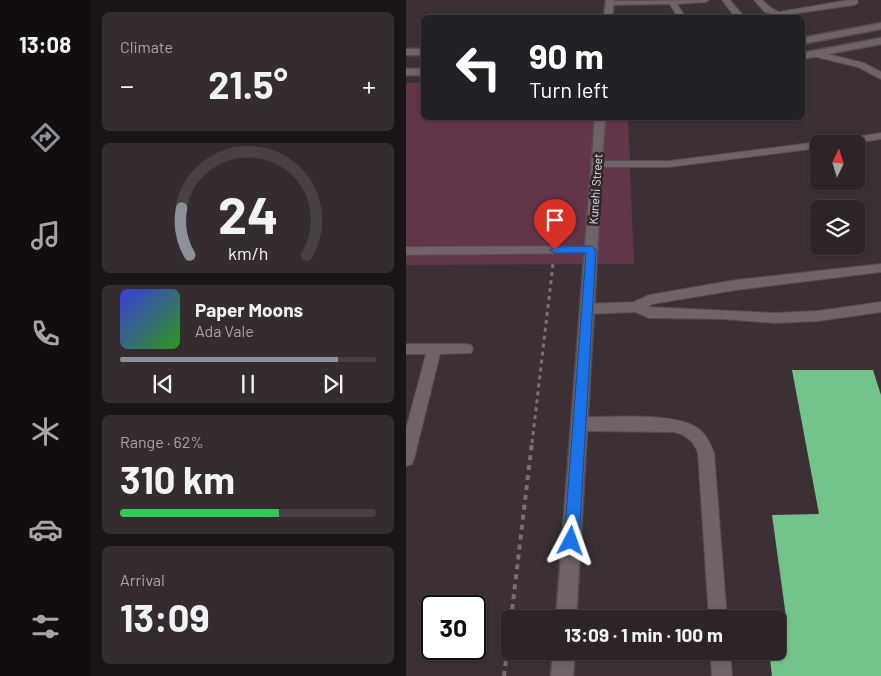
<!DOCTYPE html>
<meta charset="utf-8">
<style>
body{margin:0;font-family:Barlow,sans-serif;background:#352c2f;color:#f1f3f6;height:100vh;display:flex;flex-direction:column;font-size:19px;white-space:nowrap}
*{box-sizing:border-box;margin:0}
p{font-size:16px;color:#a7a4a7}
.icon{flex:none;width:28px;height:28px;fill:none;stroke:currentColor;stroke-width:2;stroke-linecap:round;stroke-linejoin:round}
.map{position:relative;flex:1;overflow:hidden}
.drawer{display:flex;flex-direction:column;gap:12px;padding:12px;background:#191415;width:316px}
.drawer>*{flex:none}
.guide{position:absolute;left:15px;top:15px;width:384px;height:105px;border-radius:8px;box-shadow:0 1px 4px #0004,0 0 0 1px #484144;background:#202124;color:#fff;overflow:hidden}
.needle{width:32px;rotate:4deg}
.controls{position:absolute;left:404px;top:135px;display:grid;gap:10px}
.controls a{display:grid;place-items:center;width:55px;height:55px;border-radius:8px;background:#2d2427;box-shadow:0 1px 4px #0004,0 0 0 1px #484144;font-size:25px}
.speed{position:absolute;left:15px;top:595px;display:flex;gap:10px;font-size:25px;font-weight:700;text-align:center}
.speed>*{display:grid;place-content:center;width:65px;height:65px;border-radius:50%;background:#2d2427;box-shadow:0 1px 4px #0004,0 0 0 1px #484144;line-height:1}
.speed .limit{border:2px solid #111;border-radius:8px;background:#fff;color:#111}
.pin{position:absolute;display:grid;place-items:center;width:42px;height:42px;color:#fff;margin:-51px -21px;border-radius:50% 50% 50% 0;rotate:-45deg;box-shadow:0 0 5px #0007}
.pin .icon{rotate:45deg}
.me{position:absolute;width:55px;margin:-28px;rotate:4deg;stroke-linejoin:round;filter:drop-shadow(0 0 4px #0008)}
.turn{display:flex;align-items:center;gap:18px;height:105px;padding:0 25px;font-size:22px}
.turn .icon{width:65px;height:65px;stroke-width:2.5}
.turn b{display:block;font-size:35px;line-height:42px}
.big{font-size:38px;font-weight:700;line-height:1.1}
.drawer .card{flex:1;display:flex;flex-direction:column;justify-content:center;gap:8px;min-width:0;padding:0 18px;border-radius:8px;background:#352c2f}
.drawer .dial{align-items:center;gap:0}
.dial svg{height:130px;overflow:visible;fill:none;stroke:#484144;stroke-width:7;stroke-linecap:round;text-anchor:middle}
.dial text{fill:#f1f3f6;stroke:none}
.song{display:flex;align-items:center;gap:15px}
.cover{width:60px;height:60px;border-radius:8px;background:linear-gradient(135deg,hsl(240 70% 55%),hsl(110 70% 35%))}
.played{height:5px;border-radius:2px;background:linear-gradient(90deg,#8c9099 85%,#484144 85%)}
.keys{display:flex;justify-content:space-around;direction:ltr}
.heat{display:flex;justify-content:space-between;align-items:center;font-size:28px;direction:ltr}
.charge{height:8px;border-radius:4px;background:linear-gradient(90deg,#34c759 62%,#484144 0)}
.trip{position:absolute;left:95px;top:610px;width:285px;height:50px;border-radius:8px;background:#2d2427;box-shadow:0 1px 4px #0004,0 0 0 1px #484144;font-weight:700;line-height:50px;text-align:center}
main{display:flex;flex:1;min-height:0}
.menu{display:flex;flex-direction:column;width:90px;justify-content:space-around;align-items:center;background:#120e10;color:#a7a4a7}
.menu .icon{width:35px;height:35px}
.menu .active{color:#8c9099}
.menu b{font-size:22px;color:#f1f3f6}
.map>svg:first-child{display:block}
</style>
<main>
<nav class="menu">
<b>13:08</b>
<svg class="icon active" aria-label="directions" viewBox="0 0 24 24"><path d="M12 3l9 9-9 9-9-9zM9 14v-3h6M13 9l2 2-2 2"/></svg>
<svg class="icon" aria-label="music" viewBox="0 0 24 24"><path d="M9 18V5l10-2v13"/><circle cx="6" cy="18" r="3"/><circle cx="16" cy="16" r="3"/></svg>
<svg class="icon" aria-label="phone" viewBox="0 0 24 24"><path d="M5 4h4l2 5-3 2q2 4 5 5l2-3 5 2v4C11 20 4 13 5 4z"/></svg>
<svg class="icon" aria-label="climate" viewBox="0 0 24 24"><path d="M12 3v18M4 7l16 10M4 17L20 7"/></svg>
<svg class="icon" aria-label="car" viewBox="0 0 24 24"><path d="M5 17H2v-5l4-1 3-4h7l3 4 3 1v5h-3M9 17h6M6 11h13"/><circle cx="7" cy="17" r="2"/><circle cx="17" cy="17" r="2"/></svg>
<svg class="icon" aria-label="filters" viewBox="0 0 24 24"><path d="M4 7h16M4 17h16"/><circle cx="9" cy="7" r="2"/><circle cx="15" cy="17" r="2"/></svg>
</nav>
<section class="drawer">
<div class="card"><p>Climate</p>
<div class="heat"><a>−</a><b class="big">21.5°</b><a>+</a></div>
</div>
<div class="card dial"><svg viewBox="0 0 100 80">
<path d="M14 69A42 42 0 1 1 86 69"/>
<path d="M14 69A42 42 0 0 1 9 40" stroke="#8c9099"/>
<text x="50" y="56" font-size="32" font-weight="700">24</text>
<text x="50" y="72" font-size="11">km/h</text>
</svg></div>
<div class="card">
<div class="song"><i class="cover"></i><div><b>Paper Moons</b><p>Ada Vale</p></div></div>
<div class="played"></div>
<div class="keys"><svg class="icon" aria-label="previous" viewBox="0 0 24 24"><path d="M18 5L8 12l10 7zM5 5v14"/></svg><svg class="icon" aria-label="pause" viewBox="0 0 24 24"><path d="M8 5v14M16 5v14"/></svg><svg class="icon" aria-label="next" viewBox="0 0 24 24"><path d="M6 5l10 7-10 7zM19 5v14"/></svg></div>
</div>
<div class="card"><p>Range · 62%</p><b class="big">310 km</b><div class="charge"></div></div>
<div class="card"><p>Arrival</p><b class="big">13:09</b></div>
</section>
<div class="map">
<svg width="475" height="676" viewBox="0 0 475 676">
<rect width="100%" height="100%" fill="#3c3034"/>
<!-- green -->
<polygon fill="#623549" points="0,83 17,83 18,118 222,118 228,264 0,265"/>
<!-- building -->
<polygon fill="#73c38d" points="386,370 467,370 475,395 475,676 366,676 363,651 371,651 371,619 360,619 359,616 380,617 366,515 413,514"/>
<g fill="none" stroke-linecap="round" stroke-linejoin="round">
<defs>
<g id="service">
<polygon points="303,0 299,2 271,4 280,18 272,18 264,4 204,5 200,3 204,1"/>
<polygon points="316,0 324,0 339,18 330,18"/>
<polygon points="348,0 356,0 365,8 373,12 443,0 451,0 452,3 448,5 372,16 359,12"/>
<polygon points="409,51 458,63 475,72 475,79 452,67 406,56 406,52"/>
<polygon points="475,133 475,139 444,144 417,144 422,141"/>
<polygon points="412,142 416,144 412,144 412,148 263,167 191,167 186,164 191,161 263,161"/>
<polygon points="185,246 191,250 189,253 0,255 0,247"/>
<polygon points="475,264 475,272 330,290 246,304 242,307 369,313 412,311 475,302 475,312 412,321 369,323 317,319 243,318 229,312 181,314 176,312 174,309 176,306 181,304 228,302 243,295 330,280"/>
<polygon points="0,344 60,344 65,345 67,349 65,353 34,354 8,459 6,464 0,466 0,429 20,354 0,354"/>
<path d="M173,417C203,418 273,411 294,430C301,436 305,445 308,453L321,619H303L292,453C288,441 280,435 268,432L173,431L168,429L165,424L168,419Z"/>
<polygon points="304,651 324,651 326,676 306,676"/>
</g>
<g id="minor">
<polygon points="200,0 208,0 206,18 198,18"/>
<polygon points="189,118 199,118 170,619 150,619"/>
<polygon points="147,651 169,651 167,676 145,676"/>
</g>
<g id="secondary">
<polygon points="475,23 475,29 396,44 396,38"/>
<polygon points="475,38 475,44 396,59 396,53"/>
<rect x="0" y="49" width="18" height="6"/>
<rect x="0" y="69" width="18" height="6"/>
</g>
</defs>
<!-- service casing -->
<use href="#service" stroke="#564c50" stroke-width="2"/>
<!-- minor casing -->
<use href="#minor" stroke="#564c50" stroke-width="3"/>
<!-- secondary casing -->
<use href="#secondary" stroke="#564c50" stroke-width="3"/>
<!-- path-far1 -->
<polyline stroke="#796e72" stroke-width="3" stroke-dasharray="4 4" stroke-linecap="butt" points="126,443 147,264"/>
<!-- path -->
<g stroke="#796e72" stroke-width="4" stroke-dasharray="5 5" stroke-linecap="butt">
<polyline points="105,619 126,442"/>
<polyline points="98,676 104,629"/>
</g>
<!-- service -->
<use href="#service" fill="#706267" fill-rule="evenodd"/>
<!-- minor -->
<use href="#minor" fill="#706267" fill-rule="evenodd"/>
<!-- secondary -->
<use href="#secondary" fill="#706267" fill-rule="evenodd"/>
</g>
<!-- route -->
<polygon fill="#1a73e8" stroke="#114b97" points="185,246 190,250 173,541 170,546 165,548 160,546 158,541 180,253 149,253 144,250 149,247"/>
<g text-anchor="middle" dominant-baseline="central" stroke-width="5" stroke-linejoin="round" paint-order="stroke">
<!-- street labels -->
<g font-size="12" fill="#e9e1e4" stroke="#31262a">
<text transform="translate(189 189) rotate(-86)">Kunehi Street</text>
</g>
</g>
</svg>
<div class="controls">
<a><svg class="needle" viewBox="-14 -14 28 28"><path d="M0-13l5 13h-10z" fill="#e53935"/><path d="M0 13l5-13h-10z" fill="#a7a4a7"/></svg></a>
<a><svg class="icon" aria-label="layers" viewBox="0 0 24 24"><path d="M12 4l9 5-9 5-9-5zM3 14l9 5 9-5"/></svg></a>
</div>
<div class="speed"><div class="limit">30</div></div>
<div class="pin" style="left:149px;top:250px;background:#d93025"><svg class="icon" aria-label="arrive" viewBox="0 0 24 24"><path d="M6 21V4h12l-3 4 3 4H6"/></svg></div>
<svg class="me" style="left:165px;top:541px" viewBox="-20 -20 40 40"><path d="M0-17L14 15 0 8-14 15z" fill="#1a73e8" stroke="#fff" stroke-width="4"/></svg>
<div class="trip">13:09 · 1 min · 100 m</div>
<div class="guide">
<div class="turn"><svg class="icon" aria-label="left" viewBox="0 0 24 24"><path d="M17 20v-9H6M10 6l-5 5 5 5"/></svg><div><b>90 m</b>Turn left</div></div>
</div>
</div>
</main>
